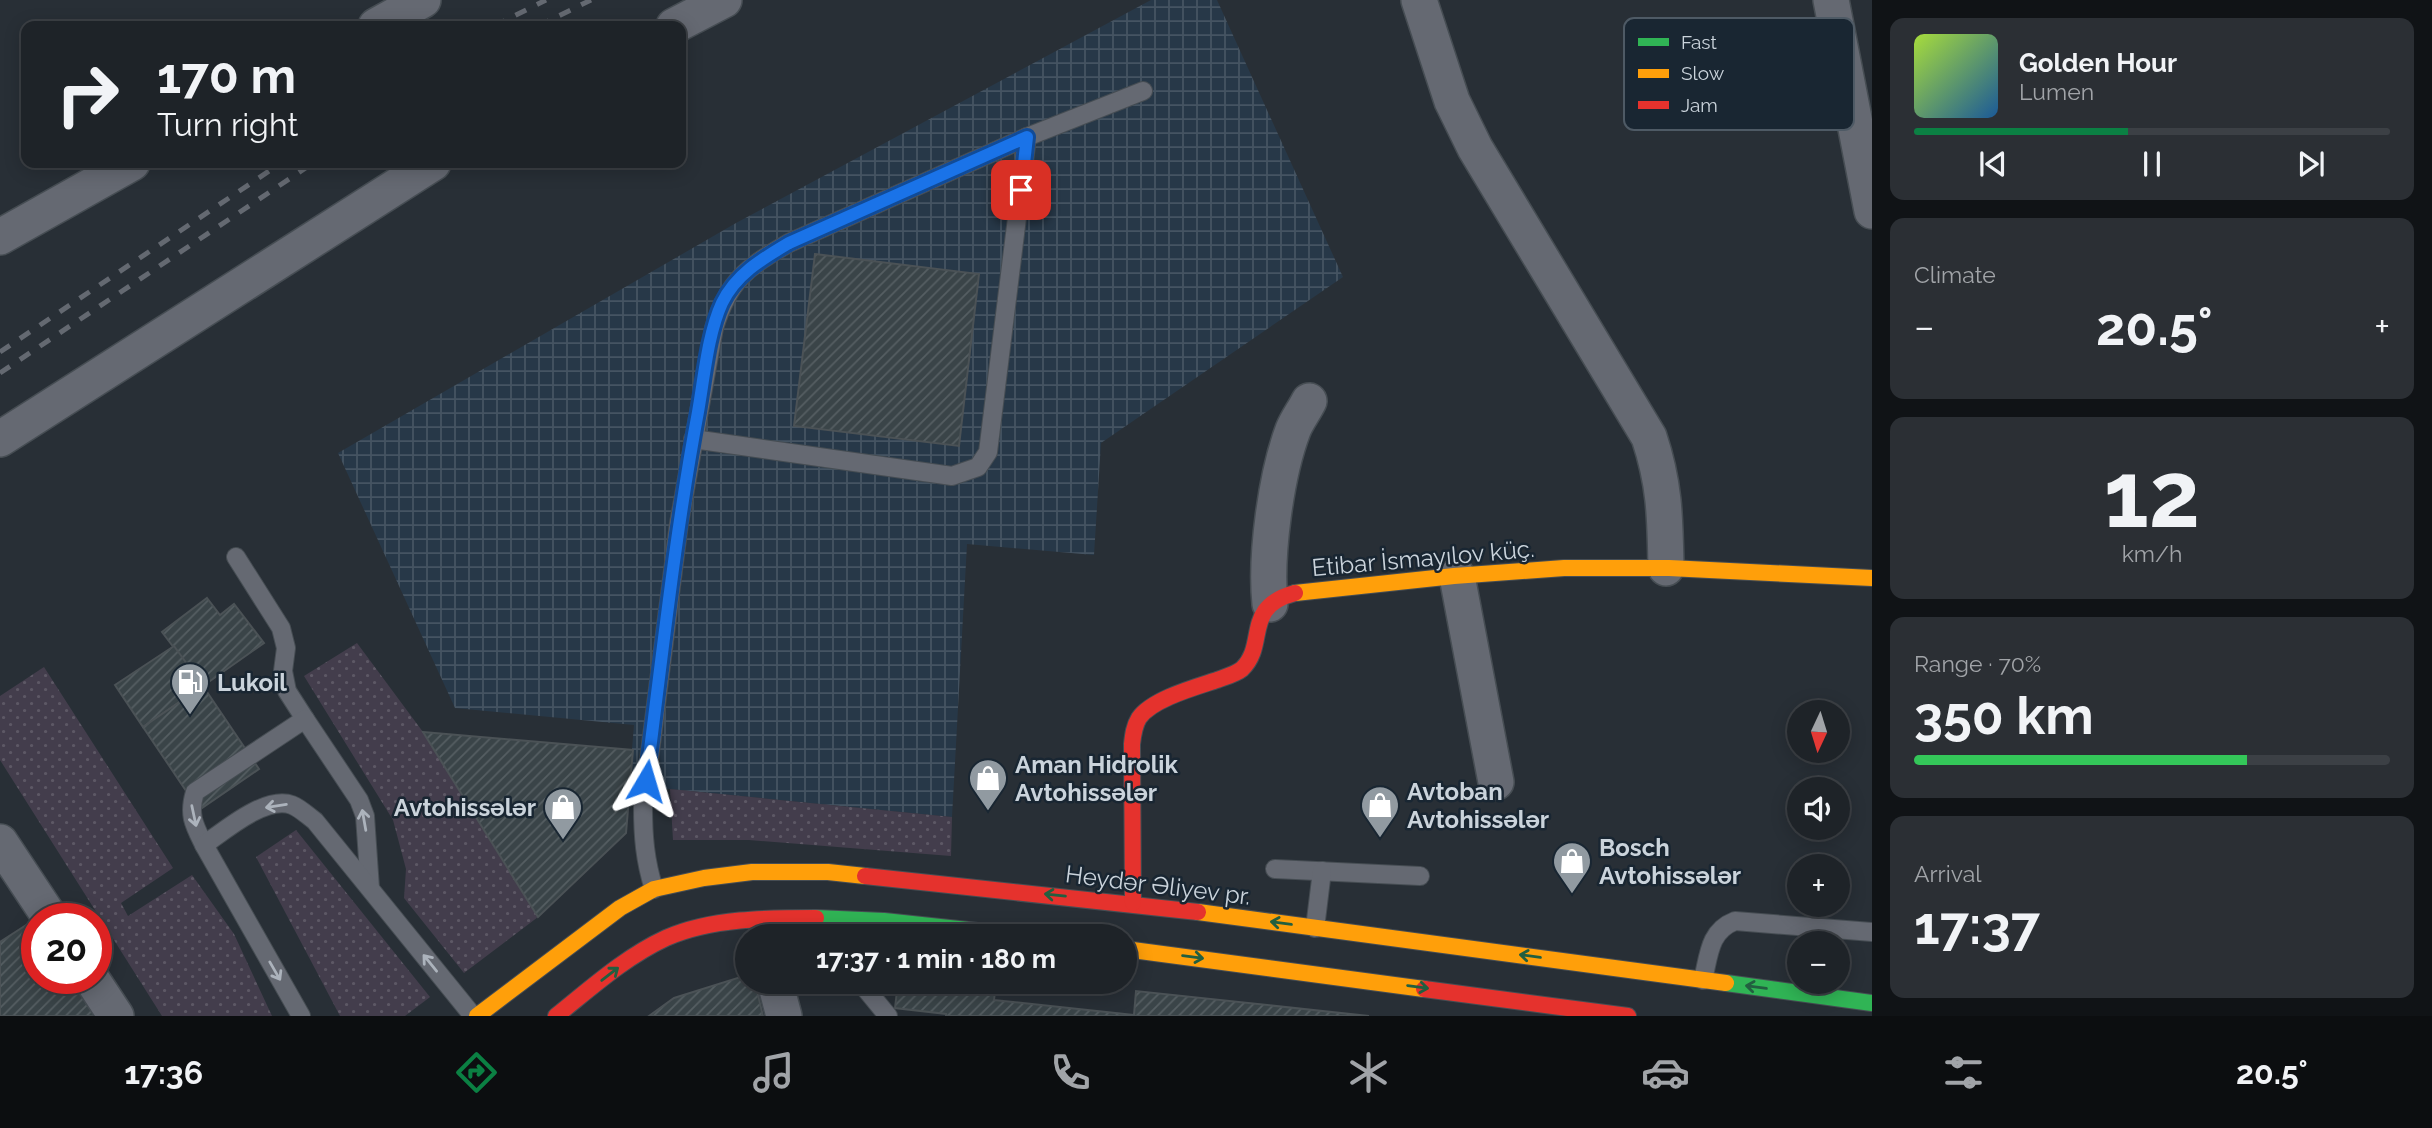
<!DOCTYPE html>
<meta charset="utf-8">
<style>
body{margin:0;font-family:Raleway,sans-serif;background:#2b2f34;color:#f1f3f6;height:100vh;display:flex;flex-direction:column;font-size:26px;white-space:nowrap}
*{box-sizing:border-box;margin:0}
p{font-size:23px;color:#a1a4a8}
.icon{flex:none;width:38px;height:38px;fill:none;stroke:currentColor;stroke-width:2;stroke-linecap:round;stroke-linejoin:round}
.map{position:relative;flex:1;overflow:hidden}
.details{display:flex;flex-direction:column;gap:18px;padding:18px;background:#101316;width:560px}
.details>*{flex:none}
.top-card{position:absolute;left:21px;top:21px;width:665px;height:147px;border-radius:14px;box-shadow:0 4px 18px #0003,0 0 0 2px #3c4045;background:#1e2328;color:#f1f3f6;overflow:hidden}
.needle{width:46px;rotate:184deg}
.controls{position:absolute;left:1787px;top:700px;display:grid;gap:14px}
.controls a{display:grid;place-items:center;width:63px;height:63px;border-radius:50%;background:#1e2328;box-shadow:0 4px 18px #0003,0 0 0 2px #3c4045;font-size:35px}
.speed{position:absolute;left:21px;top:903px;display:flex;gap:14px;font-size:35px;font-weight:700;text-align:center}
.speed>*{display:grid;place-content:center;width:91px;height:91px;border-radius:50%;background:#1e2328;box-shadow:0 4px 18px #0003,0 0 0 2px #3c4045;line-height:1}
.speed .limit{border:10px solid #d22;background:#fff;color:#111}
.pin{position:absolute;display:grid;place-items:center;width:60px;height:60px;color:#fff;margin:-30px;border-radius:14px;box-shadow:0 4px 10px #0006}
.me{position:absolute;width:77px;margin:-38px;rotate:7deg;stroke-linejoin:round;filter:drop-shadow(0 0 5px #0008)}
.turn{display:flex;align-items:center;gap:24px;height:147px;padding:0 21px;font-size:32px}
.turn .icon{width:91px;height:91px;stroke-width:2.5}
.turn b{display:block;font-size:49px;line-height:60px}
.big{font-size:52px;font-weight:700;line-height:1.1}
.details .tile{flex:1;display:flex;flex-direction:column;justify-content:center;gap:10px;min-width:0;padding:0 24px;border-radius:14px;background:#2b2f34}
.details .dial{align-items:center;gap:0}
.dial b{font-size:91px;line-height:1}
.song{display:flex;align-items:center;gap:21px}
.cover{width:84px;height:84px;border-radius:10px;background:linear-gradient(135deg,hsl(80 70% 55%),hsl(210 70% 35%))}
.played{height:7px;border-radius:4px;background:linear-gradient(90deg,#0b8043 45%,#3c4045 45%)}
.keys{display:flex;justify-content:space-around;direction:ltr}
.heat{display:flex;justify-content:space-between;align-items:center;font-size:38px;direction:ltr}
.charge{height:10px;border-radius:5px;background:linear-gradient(90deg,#34c759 70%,#3c4045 0)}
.trip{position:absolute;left:735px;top:924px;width:402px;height:70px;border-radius:35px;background:#1e2328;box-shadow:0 4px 18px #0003,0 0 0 2px #3c4045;font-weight:700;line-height:70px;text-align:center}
.menu{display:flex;height:112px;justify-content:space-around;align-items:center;background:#0c0e10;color:#a1a4a8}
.menu .icon{width:49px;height:49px}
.menu .selected{color:#0b8043}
.menu b{font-size:32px;color:#f1f3f6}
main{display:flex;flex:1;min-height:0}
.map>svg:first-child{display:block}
</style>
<main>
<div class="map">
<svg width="1872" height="1016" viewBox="0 0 1872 1016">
<defs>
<pattern id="industrial-grid" width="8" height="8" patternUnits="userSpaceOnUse" patternTransform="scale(1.75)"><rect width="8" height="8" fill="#273848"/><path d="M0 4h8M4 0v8" fill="none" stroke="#455462"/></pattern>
<pattern id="grass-dots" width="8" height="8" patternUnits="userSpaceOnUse" patternTransform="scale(1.75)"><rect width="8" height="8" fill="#433d4c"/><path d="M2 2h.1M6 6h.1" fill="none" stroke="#5d5865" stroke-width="1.8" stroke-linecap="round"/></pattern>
<pattern id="building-hatch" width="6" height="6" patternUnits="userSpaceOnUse" patternTransform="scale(1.75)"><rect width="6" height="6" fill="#3a4448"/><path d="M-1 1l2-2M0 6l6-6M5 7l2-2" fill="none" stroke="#555e62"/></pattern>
</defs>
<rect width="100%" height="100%" fill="#282f36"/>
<!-- industrial -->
<polygon fill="url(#industrial-grid)" points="1151,0 1217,0 1343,277 1101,443 1094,555 967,544 952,817 629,785 634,725 455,708 338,453 736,223"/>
<!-- grass -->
<g fill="url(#grass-dots)">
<polygon points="357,643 423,732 538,917 464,973 404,898 406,869 393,820 304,676"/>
<polygon points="44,667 173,868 121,903 128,916 192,875 234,934 272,1016 162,1016 0,760 0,696"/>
<polygon points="670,789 952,817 951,856 749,840 673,840"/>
<polygon points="296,830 430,997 405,1016 340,1016 256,857"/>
</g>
<!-- building -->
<g fill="url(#building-hatch)" stroke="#4b5256" stroke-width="2">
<polygon points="815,254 979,274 959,446 794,426"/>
<polygon points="207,598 220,615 234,604 264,643 203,686 162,632"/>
<polygon points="174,646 203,686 143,727 115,685"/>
<polygon points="203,686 259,769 199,810 143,727"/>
<polygon points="423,732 633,750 626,833 538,917"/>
<polygon points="37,918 37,978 77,978 102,1016 0,1016 0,942"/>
<polygon points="747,975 747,982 755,982 763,1016 649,1016 674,998"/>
<polygon points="898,982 996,982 994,1000 1134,1015 1136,991 1369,1016 946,1016 946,1014 895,1008"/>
</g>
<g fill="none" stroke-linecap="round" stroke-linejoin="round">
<defs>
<g id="lane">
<polyline points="693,439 952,476 978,467 988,452 1027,137"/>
<polyline points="236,557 281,628 286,648 283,671 287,691 305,719"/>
<path d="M204,845C194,825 188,815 195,792L305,719L359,800L365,816L370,888"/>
<polyline points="1275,869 1420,876"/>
<path d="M654,889C645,861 643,836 643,807L679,523L714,328C729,280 746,268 789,243L1027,137L1143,91"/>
<polyline points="1315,928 1322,871"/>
<path d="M1703,980C1709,955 1709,931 1735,921L1872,932"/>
<polyline points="860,982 888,1016"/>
<path d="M301,1016L204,845C224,831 266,795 292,805C300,808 308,816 315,821L473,1016"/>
</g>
<g id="street">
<path d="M1419,0L1452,101L1475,148L1649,437C1665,485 1665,518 1666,568"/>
<polyline points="1831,0 1872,211"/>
<polyline points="376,26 423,0"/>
<polyline points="674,26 724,0"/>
<polyline points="0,237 132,163"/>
<polyline points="0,439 433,163"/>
<polyline points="1457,576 1496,782"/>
<path d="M1270,604C1265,556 1276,475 1293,430C1297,420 1304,411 1309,401"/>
<polyline points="0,842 51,919"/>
<polyline points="91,978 116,1016"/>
<polyline points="775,982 784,1016"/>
</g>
<g id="fast">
<polyline points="816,918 884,921 1024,936"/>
<polyline points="1726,983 1872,1003"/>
</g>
<g id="slow">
<polyline points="1295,593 1454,576 1564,568 1669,568 1872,578"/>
<polyline points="1198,912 1726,983"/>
<polyline points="1125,949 1424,989"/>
<polyline points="477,1016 620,908 654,889 704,878 752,872 828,872 865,876"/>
</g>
<g id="jam">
<polyline points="865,876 1198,912"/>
<path d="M1133,903L1132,744C1133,735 1134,726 1139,718C1152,699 1196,687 1217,680C1225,677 1236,674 1242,669C1268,644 1242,607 1295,593"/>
<polyline points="1424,989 1628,1016"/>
<path d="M556,1016C591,988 625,957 666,938C711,918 768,918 816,918"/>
</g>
</defs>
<!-- lane casing -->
<use href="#lane" stroke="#464d53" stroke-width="20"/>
<!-- street casing -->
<use href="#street" stroke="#464d53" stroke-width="38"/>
<!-- fast casing -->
<use href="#fast" stroke="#464d53" stroke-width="18"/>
<!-- slow casing -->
<use href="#slow" stroke="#464d53" stroke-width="18"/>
<!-- jam casing -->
<use href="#jam" stroke="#464d53" stroke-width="18"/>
<!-- lane -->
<use href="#lane" stroke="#656972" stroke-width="18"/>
<!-- street -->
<use href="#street" stroke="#656972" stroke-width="35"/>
<!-- fast -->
<use href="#fast" stroke="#30b455" stroke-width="16"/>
<!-- slow -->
<use href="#slow" stroke="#ff9f0a" stroke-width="16"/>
<!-- jam -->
<use href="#jam" stroke="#e5322d" stroke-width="16"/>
<!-- rail -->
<g stroke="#646971" stroke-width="5" stroke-dasharray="12 12" stroke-linecap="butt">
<polyline points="494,26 546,0"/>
<polyline points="538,26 591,0"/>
<polyline points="0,352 281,163"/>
<polyline points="0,373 313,163"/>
</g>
</g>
<!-- one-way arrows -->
<defs><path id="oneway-shaft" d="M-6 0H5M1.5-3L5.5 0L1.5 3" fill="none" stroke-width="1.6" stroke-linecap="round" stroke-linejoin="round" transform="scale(1.75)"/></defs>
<g stroke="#acb3bc">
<use href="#oneway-shaft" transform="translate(276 806) rotate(171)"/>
<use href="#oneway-shaft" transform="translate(194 816) rotate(78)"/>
<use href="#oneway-shaft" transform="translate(364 820) rotate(-100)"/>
<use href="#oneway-shaft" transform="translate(430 963) rotate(-129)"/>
<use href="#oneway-shaft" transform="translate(275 971) rotate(60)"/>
</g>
<g stroke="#225f40">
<use href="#oneway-shaft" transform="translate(1055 895) rotate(-174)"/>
<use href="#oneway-shaft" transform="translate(1281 923) rotate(-172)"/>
<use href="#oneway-shaft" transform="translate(1530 956) rotate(-172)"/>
<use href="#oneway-shaft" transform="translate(1193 957) rotate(7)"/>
<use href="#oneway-shaft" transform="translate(610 974) rotate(-38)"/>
<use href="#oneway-shaft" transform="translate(1418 987) rotate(8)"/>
<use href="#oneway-shaft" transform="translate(1756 987) rotate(-172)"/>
</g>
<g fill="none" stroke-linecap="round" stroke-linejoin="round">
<defs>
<path id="route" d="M646,781C662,658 675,534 698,412C704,378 708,333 722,303C736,274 762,259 789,243L1027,137L1021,190"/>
</defs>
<!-- route casing -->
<use href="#route" stroke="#114b97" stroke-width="18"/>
<!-- route -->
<use href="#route" stroke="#1a73e8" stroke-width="12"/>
</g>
<!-- icons -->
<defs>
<symbol id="fuel-pin" viewBox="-11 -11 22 30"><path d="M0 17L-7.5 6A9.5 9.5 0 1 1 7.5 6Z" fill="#919aa1" stroke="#192632"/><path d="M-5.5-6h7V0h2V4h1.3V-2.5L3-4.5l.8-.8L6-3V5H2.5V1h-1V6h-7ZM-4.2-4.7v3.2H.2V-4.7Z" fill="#fff"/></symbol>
<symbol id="shop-pin" viewBox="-11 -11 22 30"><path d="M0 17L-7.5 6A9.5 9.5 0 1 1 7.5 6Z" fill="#919aa1" stroke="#192632"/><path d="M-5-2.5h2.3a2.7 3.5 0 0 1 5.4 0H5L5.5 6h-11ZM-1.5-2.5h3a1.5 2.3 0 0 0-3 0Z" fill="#fff"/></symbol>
</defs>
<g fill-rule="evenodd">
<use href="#fuel-pin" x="168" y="660" width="44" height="60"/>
<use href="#shop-pin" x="966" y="756" width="44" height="60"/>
<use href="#shop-pin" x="1358" y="783" width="44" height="60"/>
<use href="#shop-pin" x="541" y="785" width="44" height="60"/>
<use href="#shop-pin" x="1550" y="839" width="44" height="60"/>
</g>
<g text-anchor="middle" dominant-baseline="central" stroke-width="5" stroke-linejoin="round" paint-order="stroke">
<!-- street labels -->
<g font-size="24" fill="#cad3db" stroke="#192632">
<text transform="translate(1423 558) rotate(-5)">Etibar İsmayılov küç.</text>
<text transform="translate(1158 885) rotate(7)">Heydər Əliyev pr.</text>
</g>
<!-- poi labels -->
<g font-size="24" font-weight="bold" fill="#cad3db" stroke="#192632" text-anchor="start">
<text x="217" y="682">Lukoil</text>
<text x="1015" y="764">Aman Hidrolik<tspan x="1015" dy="28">Avtohissələr</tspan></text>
<text x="1407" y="791">Avtoban<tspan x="1407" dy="28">Avtohissələr</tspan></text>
<text x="536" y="807" text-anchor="end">Avtohissələr</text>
<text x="1599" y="847">Bosch<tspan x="1599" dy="28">Avtohissələr</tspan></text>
</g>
</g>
<!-- legend -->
<rect x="1624" y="18" width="230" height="112" rx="10" fill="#192632" stroke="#4e5a65" stroke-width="2"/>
<rect x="1638" y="38" width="31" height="8" fill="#30b455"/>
<rect x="1638" y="69" width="31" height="9" fill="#ff9f0a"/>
<rect x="1638" y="101" width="31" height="8" fill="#e5322d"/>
<g font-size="19" fill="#cad3db">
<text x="1681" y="49">Fast</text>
<text x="1681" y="80">Slow</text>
<text x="1681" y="112">Jam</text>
</g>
</svg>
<div class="controls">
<a><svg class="needle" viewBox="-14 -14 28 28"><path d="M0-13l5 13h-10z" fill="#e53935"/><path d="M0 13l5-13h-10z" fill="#a1a4a8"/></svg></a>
<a><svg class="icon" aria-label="sound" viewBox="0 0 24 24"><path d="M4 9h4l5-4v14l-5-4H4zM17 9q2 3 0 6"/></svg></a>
<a>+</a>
<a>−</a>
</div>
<div class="speed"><div class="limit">20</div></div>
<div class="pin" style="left:1021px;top:190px;background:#d93025"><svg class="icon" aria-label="arrive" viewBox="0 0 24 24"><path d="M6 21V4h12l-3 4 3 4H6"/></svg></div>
<svg class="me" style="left:646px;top:781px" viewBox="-20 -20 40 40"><path d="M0-17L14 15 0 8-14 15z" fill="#1a73e8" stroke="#fff" stroke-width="4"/></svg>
<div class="trip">17:37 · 1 min · 180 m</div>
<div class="top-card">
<div class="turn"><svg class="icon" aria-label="right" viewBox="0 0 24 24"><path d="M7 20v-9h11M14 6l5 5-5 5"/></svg><div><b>170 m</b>Turn right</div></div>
</div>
</div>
<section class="details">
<div class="tile">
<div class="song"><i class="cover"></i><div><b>Golden Hour</b><p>Lumen</p></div></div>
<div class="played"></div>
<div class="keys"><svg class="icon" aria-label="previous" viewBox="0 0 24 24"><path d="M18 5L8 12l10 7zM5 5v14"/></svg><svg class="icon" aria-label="pause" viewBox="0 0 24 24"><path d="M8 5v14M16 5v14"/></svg><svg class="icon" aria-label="next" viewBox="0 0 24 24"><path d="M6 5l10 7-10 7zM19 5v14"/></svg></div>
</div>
<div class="tile"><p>Climate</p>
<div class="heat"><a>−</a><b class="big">20.5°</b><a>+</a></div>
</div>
<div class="tile dial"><b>12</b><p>km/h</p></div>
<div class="tile"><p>Range · 70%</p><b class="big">350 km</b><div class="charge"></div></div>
<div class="tile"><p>Arrival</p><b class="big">17:37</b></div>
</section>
</main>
<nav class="menu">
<b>17:36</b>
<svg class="icon selected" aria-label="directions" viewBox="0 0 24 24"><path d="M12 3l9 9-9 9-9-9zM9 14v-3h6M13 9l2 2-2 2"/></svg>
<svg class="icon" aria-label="music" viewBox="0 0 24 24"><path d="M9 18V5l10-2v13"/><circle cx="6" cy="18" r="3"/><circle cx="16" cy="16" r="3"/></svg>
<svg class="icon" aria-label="phone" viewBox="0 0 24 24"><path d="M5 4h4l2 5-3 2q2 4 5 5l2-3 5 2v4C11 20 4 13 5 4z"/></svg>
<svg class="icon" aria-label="climate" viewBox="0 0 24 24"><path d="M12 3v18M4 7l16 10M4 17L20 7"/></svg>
<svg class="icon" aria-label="car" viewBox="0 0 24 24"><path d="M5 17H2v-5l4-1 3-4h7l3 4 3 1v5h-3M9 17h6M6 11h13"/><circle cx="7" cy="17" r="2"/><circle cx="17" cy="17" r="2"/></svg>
<svg class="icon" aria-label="filters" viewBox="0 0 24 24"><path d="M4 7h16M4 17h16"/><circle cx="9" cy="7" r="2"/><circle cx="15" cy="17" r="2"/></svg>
<b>20.5°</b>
</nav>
